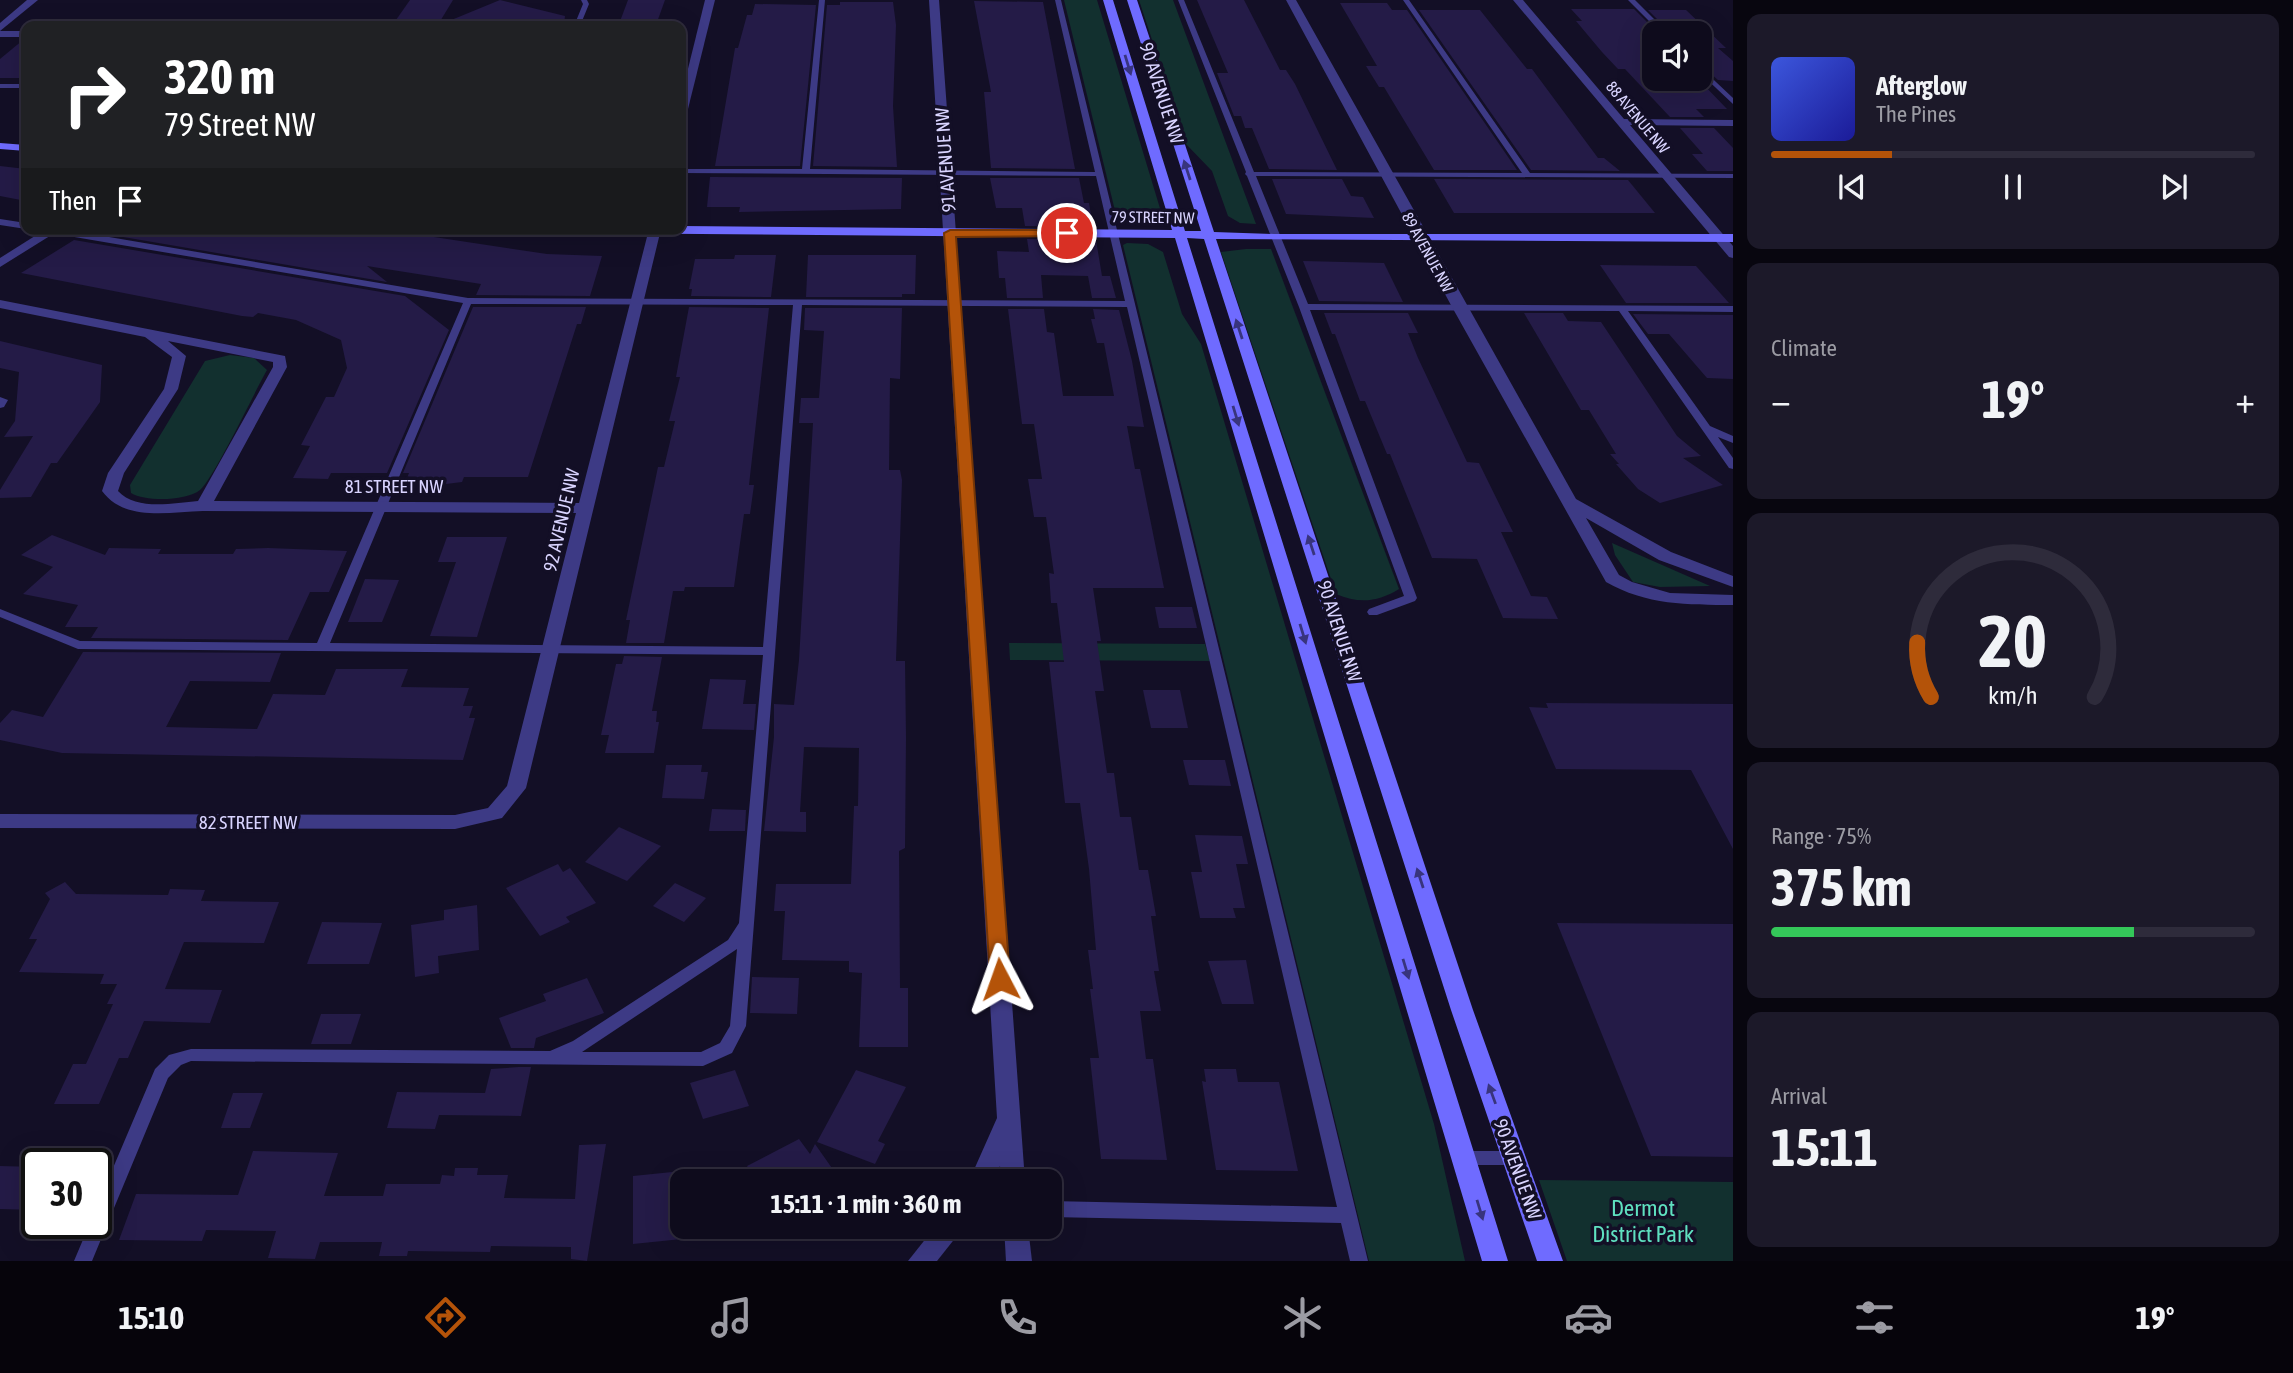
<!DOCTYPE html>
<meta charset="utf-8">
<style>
body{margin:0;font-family:"Asap Condensed",sans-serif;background:#1c1929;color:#f1f3f6;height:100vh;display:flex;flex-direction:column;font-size:26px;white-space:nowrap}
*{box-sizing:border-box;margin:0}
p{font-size:23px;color:#9b9ba3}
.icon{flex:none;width:38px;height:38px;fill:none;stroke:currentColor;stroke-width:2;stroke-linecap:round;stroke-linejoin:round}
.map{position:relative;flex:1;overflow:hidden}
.panel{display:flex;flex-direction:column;gap:14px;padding:14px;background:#08060f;width:560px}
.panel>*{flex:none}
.hud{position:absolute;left:21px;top:21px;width:665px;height:214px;border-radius:14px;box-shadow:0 7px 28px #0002,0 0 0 2px #2e2b3b;background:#202124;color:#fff;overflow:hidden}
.buttons{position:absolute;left:1642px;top:21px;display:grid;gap:14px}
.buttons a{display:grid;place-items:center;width:70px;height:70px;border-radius:14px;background:#0e0b1c;box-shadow:0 7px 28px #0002,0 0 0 2px #2e2b3b;font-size:35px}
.speed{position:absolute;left:21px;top:1148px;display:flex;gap:14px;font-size:35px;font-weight:700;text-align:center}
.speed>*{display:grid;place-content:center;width:91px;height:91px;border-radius:50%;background:#0e0b1c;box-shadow:0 7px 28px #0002,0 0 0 2px #2e2b3b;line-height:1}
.speed .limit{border:4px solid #111;border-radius:10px;background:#fff;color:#111}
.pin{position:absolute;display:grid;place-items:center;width:60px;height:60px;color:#fff;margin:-30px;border:4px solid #fff;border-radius:50%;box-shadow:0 2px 7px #0007}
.me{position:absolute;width:77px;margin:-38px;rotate:356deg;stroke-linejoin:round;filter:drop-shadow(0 0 5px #0008)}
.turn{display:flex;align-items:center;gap:24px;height:147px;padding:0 28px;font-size:32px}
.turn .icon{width:91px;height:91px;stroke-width:2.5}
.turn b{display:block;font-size:49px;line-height:60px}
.then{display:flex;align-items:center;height:66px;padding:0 28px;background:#0003;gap:14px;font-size:26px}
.big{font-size:52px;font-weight:700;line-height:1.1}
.panel .card{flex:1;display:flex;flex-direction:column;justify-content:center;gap:10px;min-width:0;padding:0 24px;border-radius:14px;background:#1c1929}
.panel .dial{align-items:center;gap:0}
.dial svg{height:182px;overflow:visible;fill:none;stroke:#2e2b3b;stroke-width:7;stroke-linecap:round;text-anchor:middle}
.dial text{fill:#f1f3f6;stroke:none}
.song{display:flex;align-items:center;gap:21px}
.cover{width:84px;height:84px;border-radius:10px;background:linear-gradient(135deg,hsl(230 70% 55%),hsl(240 70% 35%))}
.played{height:7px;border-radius:4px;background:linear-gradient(90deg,#b45309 25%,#2e2b3b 25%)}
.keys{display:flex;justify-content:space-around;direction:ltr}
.heat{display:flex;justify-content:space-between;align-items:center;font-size:38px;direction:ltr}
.charge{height:10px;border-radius:5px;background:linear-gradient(90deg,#34c759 75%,#2e2b3b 0)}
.trip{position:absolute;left:670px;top:1169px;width:392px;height:70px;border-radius:14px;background:#0e0b1c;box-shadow:0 7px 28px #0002,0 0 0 2px #2e2b3b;font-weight:700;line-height:70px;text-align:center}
.dock{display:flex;height:112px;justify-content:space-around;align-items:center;background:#06040b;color:#9b9ba3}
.dock .icon{width:49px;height:49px}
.dock .current{color:#b45309}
.dock b{font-size:32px;color:#f1f3f6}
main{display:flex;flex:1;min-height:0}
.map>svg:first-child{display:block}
</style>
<main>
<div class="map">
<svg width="1733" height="1261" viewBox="0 0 1733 1261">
<rect width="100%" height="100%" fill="#130f26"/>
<!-- green -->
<g fill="#12302f">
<polygon points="1064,0 1097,0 1162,215 1146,221 1117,219"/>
<polygon points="1139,0 1173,0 1256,224 1240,223 1228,216 1212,171 1186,144"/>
<polygon points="1127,243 1148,244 1163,252 1182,314 1201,344 1434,1124 1465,1261 1369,1261 1123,245"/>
<path d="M1246,249H1271L1399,589C1378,602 1359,604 1336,594L1221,252Z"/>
<path d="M230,355L254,358L267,370C255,391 214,478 200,490C186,501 146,502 131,493L130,485L205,361Z"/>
<polygon points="1612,543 1710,586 1660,587 1633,582 1615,555"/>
<polygon points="1009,643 1205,644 1210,661 1010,660"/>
<polygon points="1539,1180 1733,1182 1733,1261 1567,1261"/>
</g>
<!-- building -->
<g fill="#241b47">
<polygon points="410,0 453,0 439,23 396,20"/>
<polygon points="500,0 565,16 564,24 444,23"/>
<polygon points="628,0 665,0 656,25 619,24"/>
<polygon points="1197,0 1244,0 1280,70 1286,70 1295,84 1337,170 1269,169 1252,128 1245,128 1241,116 1234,116 1217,73 1228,73"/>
<polygon points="974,1 1043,2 1075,169 991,168 984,92 991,92"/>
<polygon points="840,2 893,2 896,25 893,106 897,167 813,166 827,5 840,5"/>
<polygon points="1340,3 1387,3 1392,10 1407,10 1517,170 1434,170 1384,87 1379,87 1366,66 1377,66"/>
<polygon points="755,4 816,5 800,166 715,166 735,48 738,48 747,15 752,15"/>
<polygon points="1571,9 1634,9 1658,33 1654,33 1654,79 1699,79 1699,76 1704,80 1699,80 1727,109 1696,109 1704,117 1670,117 1625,69 1618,69 1602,52 1576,21 1582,21"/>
<polygon points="1419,10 1480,10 1527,69 1532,69 1598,158 1604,158 1620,171 1531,170"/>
<polygon points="1648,10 1686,10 1726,48 1718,48 1733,61 1733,81 1718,80 1699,63 1699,33 1671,33"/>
<polygon points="23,40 26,40 26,78 0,78 0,59"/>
<polygon points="1680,128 1714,128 1733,148 1733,171 1707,171 1692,154 1703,154"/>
<polygon points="0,166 26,169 26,201 0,196"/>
<polygon points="710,177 902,178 901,209 739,212 740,207 707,207"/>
<polygon points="990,178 1079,178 1084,203 1089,203 1093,227 1025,226 1022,208 996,208"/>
<polygon points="1272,179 1342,179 1351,196 1363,197 1374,218 1286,214"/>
<polygon points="1434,179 1628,180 1655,213 1454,213"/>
<polygon points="91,229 381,229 547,254 602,256 590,296 476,295 481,284 367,266 387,282 88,231"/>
<polygon points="1027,239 1096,240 1102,276 1110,276 1116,298 1092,298 1088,276 1041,275 1043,298 1007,298 1005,278 999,278 997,251 1029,252"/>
<polygon points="74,240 405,296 449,330 387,473 331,473 328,479 293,478 310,446 301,445 326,397 334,397 347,368 341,340 296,320 258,313 253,317 242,316 21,273"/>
<polygon points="735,255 776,255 771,297 691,296 692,289 689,289 695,259 734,259"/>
<polygon points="808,255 916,255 915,294 902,294 902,297 806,297"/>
<polygon points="1303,261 1384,263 1403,302 1319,301"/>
<polygon points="1600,265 1696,266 1729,303 1626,303"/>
<polygon points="473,307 586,307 581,324 577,324 528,477 464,477 462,482 446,484 405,483 409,473 403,473"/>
<polygon points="689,307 769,308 750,476 749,485 754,485 750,514 744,514 734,587 685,587 684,591 673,591 664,643 626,643 630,620 626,620 658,467 664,467 675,421 669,421 680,377 676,377"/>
<polygon points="805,308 902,308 900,379 890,378 889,470 900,470 902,480 896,661 905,661 906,738 905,848 899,851 900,988 908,988 908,1047 859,1047 862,973 849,972 849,961 782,960 785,911 774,911 776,884 851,884 854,806 858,806 859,748 804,747 800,812 806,812 806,832 764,831 774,737 774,704 794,705 799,660 813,423 799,423 801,398 819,398 824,331 804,330"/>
<polygon points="1008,309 1044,309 1047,332 1054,333 1063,396 1114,396 1104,343 1097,343 1091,319 1095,319 1093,309 1119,310 1132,361 1144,427 1127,426 1135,469 1140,469 1164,588 1093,588 1101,641 1097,641 1104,691 1095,691 1107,773 1114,773 1120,817 1131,817 1139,870 1148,870 1156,916 1151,916 1159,971 1154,971 1161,1011 1140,1011 1146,1059 1153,1059 1167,1160 1101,1159 1090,1058 1099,1058 1090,989 1093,989 1088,950 1096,950 1089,869 1080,803 1065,803 1049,662 1064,662 1057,603 1051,603 1049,573 1054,574 1046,517 1034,517 1028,479 1042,479 1034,424 1022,424"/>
<polygon points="1324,313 1408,313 1418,333 1408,333 1418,358 1467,462 1479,463 1513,532 1501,532 1531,596 1547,597 1558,619 1503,618 1477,559 1432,558 1390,454 1387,454 1365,401 1360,401 1335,334 1332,334"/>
<polygon points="1524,313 1563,313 1568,321 1601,322 1677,436 1701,456 1683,458 1723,485 1660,503 1638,489 1616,464 1619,464 1610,454 1616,454 1589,410 1581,410"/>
<polygon points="1633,314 1733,315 1733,379 1707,378 1669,334 1648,334"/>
<polygon points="0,341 102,365 100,402 57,463 51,463 31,497 0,498 0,490 33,436 4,437 15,421 19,372 0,368"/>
<polygon points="52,535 105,555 109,548 161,549 158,554 233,554 236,549 268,548 347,551 329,592 310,592 288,640 91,638 98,627 65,627 78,605 23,594 53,567 21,555"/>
<polygon points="447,537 507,537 477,637 430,636 456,562 438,562"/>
<polygon points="365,579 399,580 382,622 348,622"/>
<polygon points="1155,607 1192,607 1197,628 1159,628"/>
<polygon points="83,652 281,653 270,682 190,681 166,727 257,729 273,694 325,695 336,669 408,669 401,687 469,688 463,706 473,706 469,718 475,718 463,760 62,753 0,740 0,723 12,710 43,717"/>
<polygon points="624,656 662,657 652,711 657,711 656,722 659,722 654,753 605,753 609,735 601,735 616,664 622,664"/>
<polygon points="710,679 746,680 743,704 756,704 754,730 702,729"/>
<polygon points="1143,690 1180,690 1188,728 1151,728"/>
<polygon points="1546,703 1733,704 1733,849 1691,770 1556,769 1529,707 1548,708"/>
<polygon points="1183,760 1225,760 1231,786 1189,785"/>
<polygon points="666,765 702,765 701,772 708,772 704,799 662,798"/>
<polygon points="712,809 746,810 745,831 709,831"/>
<polygon points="619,827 661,846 627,881 585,862"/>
<polygon points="1195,835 1242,836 1248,864 1236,864 1245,908 1233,908 1236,918 1200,918 1191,872 1202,872"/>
<polygon points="558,864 563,872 570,868 596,903 566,917 570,922 540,936 506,888"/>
<polygon points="65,882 76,894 168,895 170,889 205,890 201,901 279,902 264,943 184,942 165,989 222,990 210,1023 144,1021 128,1058 119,1058 99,1104 54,1104 73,1064 86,1064 113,1004 107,1004 117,984 100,984 104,974 19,972 37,939 29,939 50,899 45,893"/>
<polygon points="675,883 706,898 684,922 653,906"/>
<polygon points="477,905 479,950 438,956 439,973 415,977 411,925 444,920 444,910"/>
<polygon points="322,922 382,923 369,964 307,964"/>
<polygon points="1557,923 1733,924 1733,1157 1651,1156"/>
<polygon points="1246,960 1254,1004 1222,1004 1208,961"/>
<polygon points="752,977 799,978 797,1014 750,1013"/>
<polygon points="587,978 604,1013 536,1038 534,1048 511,1048 499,1018 546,1001 543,994"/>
<polygon points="321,1014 361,1014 351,1044 311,1044"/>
<polygon points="519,1067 531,1067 521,1116 439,1115 435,1129 387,1128 397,1092 485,1093 491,1069"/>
<polygon points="1204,1069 1236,1069 1238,1082 1279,1082 1298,1171 1216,1170 1202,1081 1206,1082"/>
<polygon points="735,1070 749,1106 703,1119 690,1083"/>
<polygon points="856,1070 906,1087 878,1141 885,1144 875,1164 817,1142"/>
<polygon points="233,1093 263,1093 250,1128 221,1128"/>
<polygon points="799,1139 810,1154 815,1144 841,1181 756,1181 747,1166"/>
<polygon points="606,1144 587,1261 571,1259 571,1247 491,1246 490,1252 408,1251 407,1256 379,1256 382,1242 320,1242 315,1259 268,1258 276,1231 206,1230 202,1241 119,1240 136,1194 238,1195 253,1151 338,1153 324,1196 383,1196 386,1184 440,1184 442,1175 454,1176 455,1168 478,1168 477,1175 508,1175 504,1198 575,1199 579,1145"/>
<polygon points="0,1166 37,1167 37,1210 0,1209"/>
<polygon points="682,1171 682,1239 633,1244 633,1176"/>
</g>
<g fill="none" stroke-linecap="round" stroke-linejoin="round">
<!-- lane -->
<g fill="#3d3a85" fill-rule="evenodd">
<polygon points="581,0 587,0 589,4 580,26 574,26 583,4"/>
<path d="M819,0H825L810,169L1095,172L1055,0H1061L1368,1261H1350L1341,1223L1050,1217V1201L1337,1207L1127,307L802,305L746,1026L732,1053L703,1066L191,1061L181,1065L168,1078L92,1261H74L90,1223H96V1208L155,1069L169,1055L191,1049L550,1051L573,1041L728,940L739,923L763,655L78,649L0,617V609L80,641L317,643L463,303L45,232L41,229H62L468,298L1125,301L1096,176L681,173V169H802ZM471,304L793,305L763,647L330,643ZM737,949L730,1026L720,1043L701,1052H582Z"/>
<polygon points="1178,0 1184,0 1254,172 1522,173 1403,0 1409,0 1530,173 1733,174 1733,178 1256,176 1308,304 1733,306 1733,312 1628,311 1710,426 1733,436 1733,443 1718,437 1733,458 1733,469 1729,468 1619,311 1310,310 1417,598 1415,601 1377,615 1369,615 1367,612 1369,609 1404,596 1299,307 1247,176 1245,174 1246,172"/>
<polygon points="1628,0 1635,0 1668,33 1661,33"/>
<polygon points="1699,66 1733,98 1733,104 1699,72"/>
<rect x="0" y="84" width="26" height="4"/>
<polygon points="0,219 26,223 26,229 0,225"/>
<polygon points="0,397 8,400 4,407 0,408"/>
<polygon points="1464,1151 1514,1151 1520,1153 1522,1158 1520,1163 1514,1165 1464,1165 1458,1163 1456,1158 1458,1153"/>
</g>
<!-- street -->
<g fill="#3d3a85" fill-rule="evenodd">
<polygon points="27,0 38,0 0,31 0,23"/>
<polygon points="705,0 715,0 686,117 681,120 681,97"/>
<polygon points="929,0 939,0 1025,1181 1001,1181 1000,1166 993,1181 969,1181 997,1118"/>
<path d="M1286,0H1296L1576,499L1671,552L1733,576V587L1659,560L1586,518L1619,575L1632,582L1670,593L1733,595V605C1688,605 1646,605 1606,582L1452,307Z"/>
<polygon points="1513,0 1523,0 1624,119 1733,120 1733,126 1630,125 1733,246 1733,258 1729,257"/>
<rect x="0" y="31" width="26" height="6"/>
<polygon points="46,229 61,229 0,267 0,258"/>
<path d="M649,229H661L526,788L502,818L455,829L0,828V814L455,815L488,808L507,786L576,513L203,511C169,512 125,522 102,491L108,473L164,389L172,357L145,337L0,308V300L285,356L287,367L214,501L579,503ZM168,341L273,362V367L198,501C173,503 136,511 118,491L124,473L178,389L186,356Z"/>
<polygon points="935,1227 964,1227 937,1261 908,1261"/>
<polygon points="1004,1227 1028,1227 1032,1261 1006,1261"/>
</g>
<!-- secondary -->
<g fill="#6f6bff" fill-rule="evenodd">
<polygon points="1103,0 1113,0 1185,231 1201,231 1127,0 1137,0 1214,232 1274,234 1733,234 1733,242 1216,239 1473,1010 1563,1261 1537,1261 1451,1010 1204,239 1187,238 1508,1261 1482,1261 1175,238 572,233 566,229 681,229 681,226 1172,230"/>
<polygon points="0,143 26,145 26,151 0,149"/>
</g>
</g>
<!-- one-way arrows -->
<defs><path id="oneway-solid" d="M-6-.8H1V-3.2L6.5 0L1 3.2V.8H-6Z" transform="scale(1.75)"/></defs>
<g fill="#38347d">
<use href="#oneway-solid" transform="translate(1128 65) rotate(73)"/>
<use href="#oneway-solid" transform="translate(1187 170) rotate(-108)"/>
<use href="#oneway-solid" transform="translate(1239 329) rotate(-108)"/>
<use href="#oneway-solid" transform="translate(1236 416) rotate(73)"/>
<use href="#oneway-solid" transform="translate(1311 545) rotate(-108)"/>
<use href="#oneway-solid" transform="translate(1303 634) rotate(73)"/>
<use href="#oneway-solid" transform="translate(1420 878) rotate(-108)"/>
<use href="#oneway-solid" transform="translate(1406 969) rotate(73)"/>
<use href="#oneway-solid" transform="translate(1492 1094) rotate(-110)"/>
<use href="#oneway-solid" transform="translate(1480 1210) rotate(73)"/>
</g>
<!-- route -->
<polygon fill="#b45309" stroke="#753606" stroke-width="2" points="950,230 1067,230 1072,233 1067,236 956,237 1010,979 1008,985 993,985 990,979 944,233"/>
<g text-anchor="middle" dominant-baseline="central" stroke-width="7" stroke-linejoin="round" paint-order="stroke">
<!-- far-street labels -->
<g font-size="16" fill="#d9d4ff" stroke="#130f26">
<text transform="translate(1638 117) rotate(50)">88 AVENUE NW</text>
<text transform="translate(1153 217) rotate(1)">79 STREET NW</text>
<text transform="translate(1428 252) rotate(61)">89 AVENUE NW</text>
</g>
<!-- street labels -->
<g font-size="19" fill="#d9d4ff" stroke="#130f26">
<text transform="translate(1162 93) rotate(72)">90 AVENUE NW</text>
<text transform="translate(945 160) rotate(-94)">91 AVENUE NW</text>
<text x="394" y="486">81 STREET NW</text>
<text transform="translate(561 520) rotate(-77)">92 AVENUE NW</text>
<text transform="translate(1340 631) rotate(72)">90 AVENUE NW</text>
<text x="248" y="822">82 STREET NW</text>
<text transform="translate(1518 1169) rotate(70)">90 AVENUE NW</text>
</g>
<!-- near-park labels -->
<g font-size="23" fill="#5fe0c0" stroke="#130f26">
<text x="1643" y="1208">Dermot<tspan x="1643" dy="26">District Park</tspan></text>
</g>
</g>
</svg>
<div class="buttons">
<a><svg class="icon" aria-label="sound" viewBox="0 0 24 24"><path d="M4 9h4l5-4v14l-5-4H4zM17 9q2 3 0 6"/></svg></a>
</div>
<div class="speed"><div class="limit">30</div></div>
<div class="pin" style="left:1067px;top:233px;background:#d93025"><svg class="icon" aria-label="arrive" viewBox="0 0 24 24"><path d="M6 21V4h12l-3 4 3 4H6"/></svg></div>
<svg class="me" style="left:1000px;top:979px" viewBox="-20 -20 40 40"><path d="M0-17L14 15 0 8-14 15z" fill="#b45309" stroke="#fff" stroke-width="4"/></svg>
<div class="trip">15:11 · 1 min · 360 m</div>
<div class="hud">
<div class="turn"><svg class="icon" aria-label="right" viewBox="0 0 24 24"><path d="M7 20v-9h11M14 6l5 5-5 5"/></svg><div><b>320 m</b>79 Street NW</div></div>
<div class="then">Then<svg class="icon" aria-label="arrive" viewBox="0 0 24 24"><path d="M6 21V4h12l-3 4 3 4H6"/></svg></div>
</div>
</div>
<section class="panel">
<div class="card">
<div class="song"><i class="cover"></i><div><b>Afterglow</b><p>The Pines</p></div></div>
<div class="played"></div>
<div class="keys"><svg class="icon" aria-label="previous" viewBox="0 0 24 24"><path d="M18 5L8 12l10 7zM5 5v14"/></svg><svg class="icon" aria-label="pause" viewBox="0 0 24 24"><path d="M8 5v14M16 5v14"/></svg><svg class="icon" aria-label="next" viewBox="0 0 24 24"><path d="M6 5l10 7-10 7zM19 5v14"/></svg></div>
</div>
<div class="card"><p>Climate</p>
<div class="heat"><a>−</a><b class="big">19°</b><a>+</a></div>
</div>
<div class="card dial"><svg viewBox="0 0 100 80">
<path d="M14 69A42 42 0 1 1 86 69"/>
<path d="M14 69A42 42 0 0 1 8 45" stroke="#b45309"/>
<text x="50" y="56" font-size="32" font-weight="700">20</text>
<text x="50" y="72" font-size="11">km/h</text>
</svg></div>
<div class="card"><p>Range · 75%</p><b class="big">375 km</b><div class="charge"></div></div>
<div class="card"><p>Arrival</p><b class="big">15:11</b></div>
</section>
</main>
<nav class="dock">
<b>15:10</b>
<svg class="icon current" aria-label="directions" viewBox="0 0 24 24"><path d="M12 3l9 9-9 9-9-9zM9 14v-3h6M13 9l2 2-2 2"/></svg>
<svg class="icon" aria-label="music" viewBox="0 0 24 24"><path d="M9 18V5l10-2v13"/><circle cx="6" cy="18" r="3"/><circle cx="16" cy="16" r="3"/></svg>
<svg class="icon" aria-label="phone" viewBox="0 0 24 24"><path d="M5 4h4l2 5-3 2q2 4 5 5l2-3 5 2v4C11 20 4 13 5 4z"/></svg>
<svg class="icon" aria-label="climate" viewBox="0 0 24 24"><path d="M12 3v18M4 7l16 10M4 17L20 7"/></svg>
<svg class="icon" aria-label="car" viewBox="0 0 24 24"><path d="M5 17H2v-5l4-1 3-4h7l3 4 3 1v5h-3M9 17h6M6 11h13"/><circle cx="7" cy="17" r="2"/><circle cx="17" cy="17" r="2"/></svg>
<svg class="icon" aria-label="filters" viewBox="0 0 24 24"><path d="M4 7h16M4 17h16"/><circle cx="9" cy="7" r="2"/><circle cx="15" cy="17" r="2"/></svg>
<b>19°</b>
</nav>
